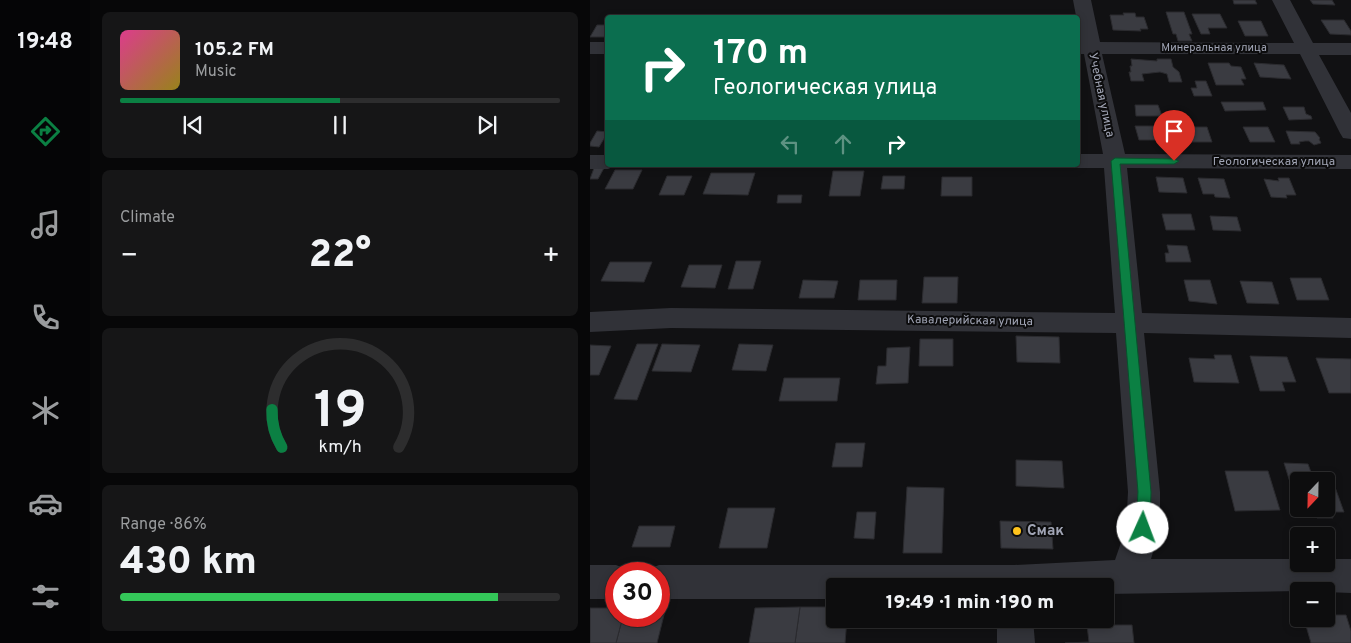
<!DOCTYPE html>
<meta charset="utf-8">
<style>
body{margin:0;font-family:Overpass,sans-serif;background:#161617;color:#f1f3f6;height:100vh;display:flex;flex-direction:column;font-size:19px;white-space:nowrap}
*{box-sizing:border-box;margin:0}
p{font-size:16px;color:#9a9c9e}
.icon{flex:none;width:28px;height:28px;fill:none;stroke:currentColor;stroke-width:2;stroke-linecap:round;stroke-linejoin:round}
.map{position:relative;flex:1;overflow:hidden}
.side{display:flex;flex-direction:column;gap:12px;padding:12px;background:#070708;width:500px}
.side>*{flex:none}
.top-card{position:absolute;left:15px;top:15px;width:475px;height:152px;border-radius:5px;box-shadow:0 2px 8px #0003,0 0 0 1px #2d2d2e;background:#0b6e4f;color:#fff;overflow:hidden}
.needle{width:32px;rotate:202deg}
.fabs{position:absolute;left:700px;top:472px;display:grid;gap:10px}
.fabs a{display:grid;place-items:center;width:45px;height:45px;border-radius:5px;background:#0d0d0e;box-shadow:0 2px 8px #0003,0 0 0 1px #2d2d2e;font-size:25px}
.speed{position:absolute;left:15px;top:562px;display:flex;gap:10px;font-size:25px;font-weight:700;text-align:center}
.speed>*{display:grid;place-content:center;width:65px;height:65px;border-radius:50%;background:#0d0d0e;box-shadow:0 2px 8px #0003,0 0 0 1px #2d2d2e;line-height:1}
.speed .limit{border:8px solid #d22;background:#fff;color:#111}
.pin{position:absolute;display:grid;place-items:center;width:42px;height:42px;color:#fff;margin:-51px -21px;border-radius:50% 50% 50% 0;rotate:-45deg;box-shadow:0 0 5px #0007}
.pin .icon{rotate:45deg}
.me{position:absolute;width:55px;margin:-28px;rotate:2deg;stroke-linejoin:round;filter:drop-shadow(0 0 4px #0008)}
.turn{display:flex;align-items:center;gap:18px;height:105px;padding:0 25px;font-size:22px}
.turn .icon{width:65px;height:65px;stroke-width:2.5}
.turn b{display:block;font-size:35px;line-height:42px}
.lanes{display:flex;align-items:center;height:48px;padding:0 25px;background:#0003;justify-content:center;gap:25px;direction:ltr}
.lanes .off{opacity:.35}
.big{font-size:38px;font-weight:800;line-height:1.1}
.side .tile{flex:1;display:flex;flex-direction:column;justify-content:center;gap:8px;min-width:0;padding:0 18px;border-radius:8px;background:#161617}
.side .dial{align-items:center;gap:0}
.dial svg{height:130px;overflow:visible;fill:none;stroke:#2d2d2e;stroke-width:7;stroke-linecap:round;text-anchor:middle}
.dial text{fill:#f1f3f6;stroke:none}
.song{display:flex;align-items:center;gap:15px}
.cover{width:60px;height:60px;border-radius:8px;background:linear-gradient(135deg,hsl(330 70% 55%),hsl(50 70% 35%))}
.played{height:5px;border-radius:2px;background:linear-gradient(90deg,#0b8043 50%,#2d2d2e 50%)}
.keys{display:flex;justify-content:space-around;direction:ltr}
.heat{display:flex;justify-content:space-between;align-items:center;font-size:28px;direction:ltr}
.charge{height:8px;border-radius:4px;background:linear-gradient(90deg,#34c759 86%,#2d2d2e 0)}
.trip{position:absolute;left:236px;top:578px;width:288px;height:50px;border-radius:5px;background:#0d0d0e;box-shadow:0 2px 8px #0003,0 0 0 1px #2d2d2e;font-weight:800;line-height:50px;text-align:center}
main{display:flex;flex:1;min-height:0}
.menu{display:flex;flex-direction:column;width:90px;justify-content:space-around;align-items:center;background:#050506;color:#9a9c9e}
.menu .icon{width:35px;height:35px}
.menu .selected{color:#0b8043}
.menu b{font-size:22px;color:#f1f3f6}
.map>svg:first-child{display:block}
</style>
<main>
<nav class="menu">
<b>19:48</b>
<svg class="icon selected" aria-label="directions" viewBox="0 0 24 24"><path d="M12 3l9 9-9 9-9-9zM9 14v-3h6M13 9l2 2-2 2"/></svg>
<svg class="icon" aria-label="music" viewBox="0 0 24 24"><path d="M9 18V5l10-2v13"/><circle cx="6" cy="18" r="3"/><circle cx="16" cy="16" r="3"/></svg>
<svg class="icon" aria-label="phone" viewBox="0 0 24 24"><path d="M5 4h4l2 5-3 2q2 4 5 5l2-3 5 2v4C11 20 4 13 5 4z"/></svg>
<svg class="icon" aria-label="climate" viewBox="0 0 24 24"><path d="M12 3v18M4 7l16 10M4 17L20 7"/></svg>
<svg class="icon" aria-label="car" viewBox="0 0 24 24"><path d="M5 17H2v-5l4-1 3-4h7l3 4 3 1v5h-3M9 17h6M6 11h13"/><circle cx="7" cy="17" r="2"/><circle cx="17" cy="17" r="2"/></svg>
<svg class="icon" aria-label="filters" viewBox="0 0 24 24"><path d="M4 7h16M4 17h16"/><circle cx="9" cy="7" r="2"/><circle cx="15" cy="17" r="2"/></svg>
</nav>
<section class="side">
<div class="tile">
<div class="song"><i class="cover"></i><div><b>105.2 FM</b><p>Music</p></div></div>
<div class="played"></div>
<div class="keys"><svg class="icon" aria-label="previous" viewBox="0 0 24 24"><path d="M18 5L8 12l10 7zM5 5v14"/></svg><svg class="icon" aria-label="pause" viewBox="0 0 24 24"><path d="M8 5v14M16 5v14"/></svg><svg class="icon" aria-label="next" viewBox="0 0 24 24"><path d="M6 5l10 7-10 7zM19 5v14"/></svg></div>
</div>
<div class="tile"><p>Climate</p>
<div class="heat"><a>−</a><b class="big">22°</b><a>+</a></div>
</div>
<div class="tile dial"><svg viewBox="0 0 100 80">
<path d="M14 69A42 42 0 1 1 86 69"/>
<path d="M14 69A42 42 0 0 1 8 46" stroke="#0b8043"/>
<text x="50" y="56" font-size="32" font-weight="700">19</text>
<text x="50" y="72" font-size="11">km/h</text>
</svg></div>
<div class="tile"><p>Range · 86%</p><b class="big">430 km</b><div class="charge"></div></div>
</section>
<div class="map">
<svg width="761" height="643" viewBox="0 0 761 643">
<rect width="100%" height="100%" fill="#111113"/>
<!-- building -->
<g fill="#3a3b41" stroke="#2b2b2f" fill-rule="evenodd">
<polygon points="643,0 665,0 667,4 644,4"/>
<polygon points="720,0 742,0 745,5 723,4"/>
<polygon points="576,12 594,12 602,34 599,34 602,41 588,41 586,34 583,34"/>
<polygon points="533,13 545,13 546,17 554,17 558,29 550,29 551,31 523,30 520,15 534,15"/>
<polygon points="602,14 630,14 637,28 618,28 620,34 611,34"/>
<polygon points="731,20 754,20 761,31 761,35 740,34"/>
<polygon points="648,21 671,21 678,36 655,36"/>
<polygon points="7,25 18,25 18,32 14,37 0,37"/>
<polygon points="541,59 567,61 567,59 581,59 583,67 589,72 592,82 579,82 577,74 570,72 552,74 554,81 541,81 539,72 541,72 540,66 542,66"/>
<polygon points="618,63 639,63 641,66 651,67 656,79 651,79 654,85 626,85"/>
<polygon points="664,63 694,65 701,79 670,77"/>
<polygon points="605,81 616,81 622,96 604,96 601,88 607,88"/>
<polygon points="631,102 673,102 676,110 635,111"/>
<polygon points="545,105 568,105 572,116 546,116"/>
<polygon points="693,107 714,107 716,114 721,116 722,119 699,120"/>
<polygon points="545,126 567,126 571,140 549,140"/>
<polygon points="603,127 617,127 622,142 598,142 594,129 603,129"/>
<polygon points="653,127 678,127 685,142 660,142"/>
<polygon points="7,131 18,132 9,147 0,146 0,143"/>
<polygon points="696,131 725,132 730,138 729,139 731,143 724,145 719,141 715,141 709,142 710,144 701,144"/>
<polygon points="4,168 14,168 8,179 0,179"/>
<polygon points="25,170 52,170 43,189 15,189"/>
<polygon points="243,171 274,171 270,196 239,196"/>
<polygon points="121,173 165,173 158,195 113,194"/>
<polygon points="77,176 102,176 94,195 69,195"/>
<polygon points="293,176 315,176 314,189 291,189"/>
<polygon points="352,177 382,177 382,196 351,196"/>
<polygon points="566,177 593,178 597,193 569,192"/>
<polygon points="608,178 634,179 640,198 625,197 624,194 613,194"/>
<polygon points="688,178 699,178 706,195 696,195 697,198 681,197 674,179 689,181"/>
<polygon points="188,195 212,195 211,203 187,203"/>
<polygon points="572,214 601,214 605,230 576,230"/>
<polygon points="620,216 647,217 651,231 623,230"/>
<polygon points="577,245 597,246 601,262 576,262 575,253 579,253"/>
<polygon points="146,261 171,261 163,289 138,289"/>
<polygon points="20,262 62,262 54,282 11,281"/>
<polygon points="99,265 132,265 125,288 91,287"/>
<polygon points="334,277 368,277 367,303 332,303"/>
<polygon points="700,278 731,278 739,300 707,300"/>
<polygon points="213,280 248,281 244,298 209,298"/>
<polygon points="270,280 307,280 306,300 268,300"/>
<polygon points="594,280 620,280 627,304 599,301"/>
<polygon points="650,281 682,282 689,304 657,303"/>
<polygon points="426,336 469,337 470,363 427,362"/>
<polygon points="330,339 363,339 363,366 329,366"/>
<polygon points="47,344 68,344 47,400 24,399"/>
<polygon points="72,344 110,345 101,372 62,371"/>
<polygon points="149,344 183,345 176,371 142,370"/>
<polygon points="0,345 21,346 9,375 0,375"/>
<polygon points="320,347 318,383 286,384 288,366 296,366 297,348"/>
<polygon points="624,355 641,355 649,383 604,382 599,358 625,359"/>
<polygon points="660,356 697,357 706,382 692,382 695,391 670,391"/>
<polygon points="726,358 761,359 761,393 739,393"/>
<polygon points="194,378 250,378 247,401 189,401"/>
<polygon points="246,443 275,443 272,467 242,467"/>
<polygon points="426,460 472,461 474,488 426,486"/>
<path d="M694,463L718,464L722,475L741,476L754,512H741L743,518H727L725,511H709ZM709,481H736V509H709Z"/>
<polygon points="635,471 678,471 690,510 645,511"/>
<polygon points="317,487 354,488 352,553 313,553"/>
<polygon points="138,508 185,508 177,548 129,548"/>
<polygon points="267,512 286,512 284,539 264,538"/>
<polygon points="410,521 461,522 463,549 411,548"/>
<polygon points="49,526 85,526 80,547 42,547"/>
<polygon points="69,607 76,607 67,643 26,643 33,616 69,616"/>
<polygon points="210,607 245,607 245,619 257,619 255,643 205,643"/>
<polygon points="210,607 205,643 159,643 165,608"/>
<polygon points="0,608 26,608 26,616 33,616 26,643 0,643"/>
<polygon points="736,615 756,615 761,631 761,643 721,643 714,619 736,619"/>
<polygon points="497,625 542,625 544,643 475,643 499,642"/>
</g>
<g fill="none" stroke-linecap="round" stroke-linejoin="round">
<!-- minor -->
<g fill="#313238" fill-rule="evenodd">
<polygon points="483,0 501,0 510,42 704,43 682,0 700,0 723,43 761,43 761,55 729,55 761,113 761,139 753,138 750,133 710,54 512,54 535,154 761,155 761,169 537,168 552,313 761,318 761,338 554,333 570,492 570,528 561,559 709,559 709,564 736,564 736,559 761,559 761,593 709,591 515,594 515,586 245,586 245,599 69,599 69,574 55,574 56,570 69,565 424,565 525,560 536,528 538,492 526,333 81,328 0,332 0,312 81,308 525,313 514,168 488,168 480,165 488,165 488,154 513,154 494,54 488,54 488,42 491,42"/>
<rect x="0" y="42" width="18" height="12"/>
<polygon points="0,155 18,155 18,165 27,165 18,169 0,169"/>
<polygon points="0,565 26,565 39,570 40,574 26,574 26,599 0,599"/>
<polygon points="407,619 443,619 445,643 407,643"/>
</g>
</g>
<!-- route -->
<polygon fill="#0b8043" stroke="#07532c" points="525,158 584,159 589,161 584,164 530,164 561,492 560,528 558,533 553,534 548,533 546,528 548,492 521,161"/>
<!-- markers -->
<circle fill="#ffc31c" stroke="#0c0c0d" stroke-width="2" cx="427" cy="531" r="5"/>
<g text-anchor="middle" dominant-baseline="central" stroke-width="4" stroke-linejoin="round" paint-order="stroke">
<!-- far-street labels -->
<g font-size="11" fill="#a1a5b5" stroke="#0c0c0d">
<text x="624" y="48">Минеральная улица</text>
</g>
<!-- street labels -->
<g font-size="12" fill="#a1a5b5" stroke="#0c0c0d">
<text transform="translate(511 95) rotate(78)">Учебная улица</text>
<text x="684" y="162">Геологическая улица</text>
<text transform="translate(380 321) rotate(1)">Кавалерийская улица</text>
</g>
<!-- near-poi labels -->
<g font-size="15" font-weight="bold" fill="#a1a5b5" stroke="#0c0c0d" text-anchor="start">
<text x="437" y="531">Смак</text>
</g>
</g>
</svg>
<div class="fabs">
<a><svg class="needle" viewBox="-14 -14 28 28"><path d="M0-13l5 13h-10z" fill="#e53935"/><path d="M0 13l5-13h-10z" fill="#9a9c9e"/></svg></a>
<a>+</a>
<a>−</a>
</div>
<div class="speed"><div class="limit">30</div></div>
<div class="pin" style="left:584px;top:161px;background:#d93025"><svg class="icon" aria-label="arrive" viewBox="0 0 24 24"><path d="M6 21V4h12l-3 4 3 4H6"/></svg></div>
<svg class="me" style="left:553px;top:528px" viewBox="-20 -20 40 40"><circle r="19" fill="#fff"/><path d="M0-13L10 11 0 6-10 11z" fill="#0b8043"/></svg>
<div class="trip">19:49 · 1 min · 190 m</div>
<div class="top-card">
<div class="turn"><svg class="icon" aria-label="right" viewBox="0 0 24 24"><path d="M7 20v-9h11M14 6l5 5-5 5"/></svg><div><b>170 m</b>Геологическая улица</div></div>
<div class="lanes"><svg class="icon off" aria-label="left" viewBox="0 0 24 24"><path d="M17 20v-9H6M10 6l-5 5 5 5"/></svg><svg class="icon off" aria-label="ahead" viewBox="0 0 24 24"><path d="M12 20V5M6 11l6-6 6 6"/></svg><svg class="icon" aria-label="right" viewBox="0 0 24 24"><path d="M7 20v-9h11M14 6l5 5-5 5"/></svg></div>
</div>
</div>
</main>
